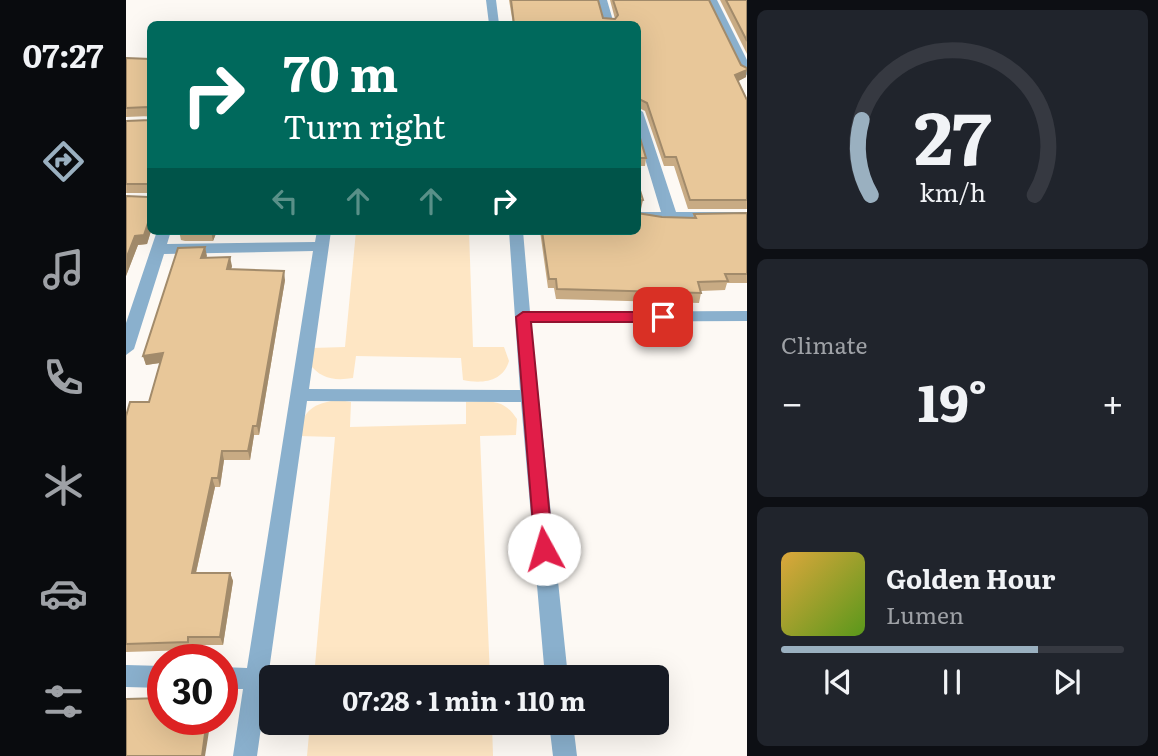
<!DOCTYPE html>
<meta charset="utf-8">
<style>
body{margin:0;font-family:Literata,serif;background:#20242c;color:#f1f3f6;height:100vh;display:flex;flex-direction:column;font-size:26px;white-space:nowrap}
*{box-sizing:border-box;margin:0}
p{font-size:23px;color:#9ea1a6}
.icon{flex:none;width:38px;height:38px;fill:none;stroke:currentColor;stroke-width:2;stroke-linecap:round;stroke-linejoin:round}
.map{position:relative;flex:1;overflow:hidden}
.drawer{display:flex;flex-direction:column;gap:10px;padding:10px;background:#0d0f14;width:411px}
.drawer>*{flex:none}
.banner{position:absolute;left:21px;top:21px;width:494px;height:214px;border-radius:10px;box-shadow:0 7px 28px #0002;background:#00695c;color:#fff;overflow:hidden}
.speed{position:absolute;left:21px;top:644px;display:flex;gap:14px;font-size:35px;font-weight:700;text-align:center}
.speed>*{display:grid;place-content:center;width:91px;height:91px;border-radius:50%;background:#171b24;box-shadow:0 7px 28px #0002;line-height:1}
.speed .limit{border:10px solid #d22;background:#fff;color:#111}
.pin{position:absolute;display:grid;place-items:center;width:60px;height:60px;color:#fff;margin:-30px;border-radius:14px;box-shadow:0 4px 10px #0006}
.me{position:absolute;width:77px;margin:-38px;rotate:354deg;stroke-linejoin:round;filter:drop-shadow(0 0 5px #0008)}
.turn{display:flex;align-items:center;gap:24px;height:147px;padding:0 21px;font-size:32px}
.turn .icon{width:91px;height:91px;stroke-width:2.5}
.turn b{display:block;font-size:49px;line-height:60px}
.lanes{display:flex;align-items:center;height:66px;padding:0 21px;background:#0003;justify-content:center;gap:35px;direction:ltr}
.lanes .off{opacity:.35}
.big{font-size:52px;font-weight:700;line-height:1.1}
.drawer .widget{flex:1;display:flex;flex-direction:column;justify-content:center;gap:10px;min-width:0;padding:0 24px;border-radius:10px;background:#20242c}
.drawer .dial{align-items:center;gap:0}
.dial svg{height:182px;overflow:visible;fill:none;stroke:#363941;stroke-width:7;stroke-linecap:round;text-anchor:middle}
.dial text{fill:#f1f3f6;stroke:none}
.song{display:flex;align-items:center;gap:21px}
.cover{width:84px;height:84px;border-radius:10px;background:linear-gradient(135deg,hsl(40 70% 55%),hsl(90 70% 35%))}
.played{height:7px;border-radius:4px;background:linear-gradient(90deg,#9ab0c0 75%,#363941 75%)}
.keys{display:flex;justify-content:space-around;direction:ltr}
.heat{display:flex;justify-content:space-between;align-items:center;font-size:38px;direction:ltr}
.trip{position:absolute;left:133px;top:665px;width:410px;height:70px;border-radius:10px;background:#171b24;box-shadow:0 7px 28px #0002;font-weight:700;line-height:70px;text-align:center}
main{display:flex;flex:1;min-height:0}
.dock{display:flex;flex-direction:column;width:126px;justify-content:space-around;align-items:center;background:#090b0e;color:#9ea1a6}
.dock .icon{width:49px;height:49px}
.dock .on{color:#9ab0c0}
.dock b{font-size:32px;color:#f1f3f6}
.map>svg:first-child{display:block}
</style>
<main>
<nav class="dock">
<b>07:27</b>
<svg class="icon on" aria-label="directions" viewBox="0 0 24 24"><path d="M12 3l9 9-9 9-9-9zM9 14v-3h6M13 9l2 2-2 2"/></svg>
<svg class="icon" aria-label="music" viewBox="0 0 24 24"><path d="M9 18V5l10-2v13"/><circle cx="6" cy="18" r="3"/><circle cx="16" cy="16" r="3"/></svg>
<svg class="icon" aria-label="phone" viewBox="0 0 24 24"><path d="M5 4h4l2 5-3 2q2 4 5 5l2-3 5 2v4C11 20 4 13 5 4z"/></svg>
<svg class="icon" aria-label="climate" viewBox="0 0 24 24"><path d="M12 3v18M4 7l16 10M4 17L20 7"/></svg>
<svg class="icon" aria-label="car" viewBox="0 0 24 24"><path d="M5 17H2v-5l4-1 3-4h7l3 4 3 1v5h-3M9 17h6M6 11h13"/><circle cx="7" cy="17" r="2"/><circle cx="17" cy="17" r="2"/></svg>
<svg class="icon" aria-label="filters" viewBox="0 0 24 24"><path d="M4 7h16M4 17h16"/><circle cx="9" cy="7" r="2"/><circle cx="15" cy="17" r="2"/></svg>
</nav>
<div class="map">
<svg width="621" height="756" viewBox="0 0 621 756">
<rect width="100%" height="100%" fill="#fdf9f4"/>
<!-- green -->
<g fill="#fee6c4">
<path d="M230,231H343L347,347H378L383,361C377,382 356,384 337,380L335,358L230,356L227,378C209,381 194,379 183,363L186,348L219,347Z"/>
<path d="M213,400L225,402L224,427L340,424V402C362,401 378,398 391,419L390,435L354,436L364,677H188L209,437L172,436C177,410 187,403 213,400Z"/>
<polygon points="184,723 366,723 367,756 181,756"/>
</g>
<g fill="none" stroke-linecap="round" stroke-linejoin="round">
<!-- minor -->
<g fill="#8ab0cd" fill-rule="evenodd">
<polygon points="360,0 370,0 373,24 363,24"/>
<polygon points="471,0 481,0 488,24 478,24"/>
<polygon points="581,0 591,0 621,60 621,75 615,72"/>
<polygon points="511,108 517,112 550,212 621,212 621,220 511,220 511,212 535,212 511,132"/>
<polygon points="31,231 45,231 41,244 189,242 191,231 205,231 183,389 394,390 383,231 397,231 404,312 621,311 621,321 405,322 442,677 419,677 395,402 181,401 131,756 107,756 117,689 96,689 96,667 121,668 187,251 38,254 8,349 0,355 0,323"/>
<polygon points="0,665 37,666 37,688 0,687"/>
<polygon points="423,723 447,723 451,756 427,756"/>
</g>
</g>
<!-- wall -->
<g fill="#c8ab84">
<polygon points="383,0 472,0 477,18 489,19 484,0 583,0 620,77 612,81 621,100 621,209 562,209 548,166 538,166 519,111 511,107 511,24 387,24"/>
<polygon points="594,0 621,0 621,54"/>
<polygon points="0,58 24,59 24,231 25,231 21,244 12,245 0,276 0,196 22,197 22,193 0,193 0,121 24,120 24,116 0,117"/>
<polygon points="511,128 520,158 519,166 511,166"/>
<polygon points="621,213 621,283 601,283 599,290 575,291 575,293 573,303 430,299 428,288 422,288 414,231 511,231 536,217 567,218 568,214"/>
<polygon points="53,231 91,231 87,241 59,241 55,240"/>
<polygon points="140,231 169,231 169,235 141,235"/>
<polygon points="79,247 80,258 106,266 105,269 159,280 133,435 128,435 124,460 98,460 94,487 89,487 70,573 104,573 107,581 97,645 64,645 64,650 0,652 0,416 23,402 34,363 20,365 17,356"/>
</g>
<!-- shaded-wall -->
<g fill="#a28b6b">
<polygon points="621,70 620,77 607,84 609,75"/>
<polygon points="517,200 515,209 511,210 511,201"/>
<polygon points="24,217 24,231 25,231 21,244 12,245 0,276 0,259 9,236"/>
<polygon points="85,231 91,231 87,241"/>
<polygon points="79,247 81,256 77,266 75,258"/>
<polygon points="104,257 106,266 103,278 101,269"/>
<polygon points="158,271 159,280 133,435 131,426"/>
<polygon points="37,353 40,362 20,365 17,356"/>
<polygon points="127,426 128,435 124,460 122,451"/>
<polygon points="96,451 98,460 94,487 92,478"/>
<polygon points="86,478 89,487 68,581 66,573"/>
<polygon points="104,573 107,581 97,645 94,637"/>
<polygon points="81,719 85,719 79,756 76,756"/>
</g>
<!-- building -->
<g fill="#e8c799" stroke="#a28b6b" stroke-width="2">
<polygon points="385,0 472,0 477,18 489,19 492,15 487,0 583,0 615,65 621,68 621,70 609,75 621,100 621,200 564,200 550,157 539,157 521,103 511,98 511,24 388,24"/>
<polygon points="600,0 621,0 621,41"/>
<polygon points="0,58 24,59 24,217 18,235 9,236 0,259 0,196 22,197 24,186 22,184 0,184 0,121 24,120 24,110 22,107 0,108"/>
<polygon points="511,128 520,158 511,158"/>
<polygon points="511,181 517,200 511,201"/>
<polygon points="511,213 536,217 570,218 568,214 621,213 621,274 599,274 602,281 572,282 575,293 431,289 430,279 423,279 416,231 511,231"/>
<polygon points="79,247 75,258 104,257 101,269 158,271 131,426 127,426 122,451 96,451 92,478 86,478 66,573 104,573 94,637 62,637 62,642 0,644 0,416 4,402 23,402 37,353 17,356 52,248"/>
<polygon points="37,698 37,719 81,719 76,756 0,756 0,699"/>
</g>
<!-- route -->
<polygon fill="#e11d48" stroke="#92132f" stroke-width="2" points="397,312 537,312 545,317 537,322 405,322 427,549 425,555 418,557 411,555 409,549 390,317"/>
</svg>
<div class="speed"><div class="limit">30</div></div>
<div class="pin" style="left:537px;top:317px;background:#d93025"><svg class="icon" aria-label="arrive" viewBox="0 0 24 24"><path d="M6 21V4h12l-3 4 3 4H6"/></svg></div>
<svg class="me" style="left:418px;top:549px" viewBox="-20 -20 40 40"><circle r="19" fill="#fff"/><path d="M0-13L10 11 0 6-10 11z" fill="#e11d48"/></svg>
<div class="trip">07:28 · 1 min · 110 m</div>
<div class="banner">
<div class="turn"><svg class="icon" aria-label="right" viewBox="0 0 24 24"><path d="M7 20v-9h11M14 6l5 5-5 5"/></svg><div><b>70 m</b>Turn right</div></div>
<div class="lanes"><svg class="icon off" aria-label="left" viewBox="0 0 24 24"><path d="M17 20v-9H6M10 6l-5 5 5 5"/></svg><svg class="icon off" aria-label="ahead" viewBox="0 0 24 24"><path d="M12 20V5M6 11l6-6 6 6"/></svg><svg class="icon off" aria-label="ahead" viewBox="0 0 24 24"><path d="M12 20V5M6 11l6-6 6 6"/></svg><svg class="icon" aria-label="right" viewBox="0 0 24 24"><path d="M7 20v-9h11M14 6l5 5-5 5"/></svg></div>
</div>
</div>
<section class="drawer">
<div class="widget dial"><svg viewBox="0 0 100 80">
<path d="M14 69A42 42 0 1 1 86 69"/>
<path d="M14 69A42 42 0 0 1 10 36" stroke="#9ab0c0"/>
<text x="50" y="56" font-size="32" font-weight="700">27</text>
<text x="50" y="72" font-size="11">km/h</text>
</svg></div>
<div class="widget"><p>Climate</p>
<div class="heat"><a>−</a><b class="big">19°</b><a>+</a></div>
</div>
<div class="widget">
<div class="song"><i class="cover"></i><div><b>Golden Hour</b><p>Lumen</p></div></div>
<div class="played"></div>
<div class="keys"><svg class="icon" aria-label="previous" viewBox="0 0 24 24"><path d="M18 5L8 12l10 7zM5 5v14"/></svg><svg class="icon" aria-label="pause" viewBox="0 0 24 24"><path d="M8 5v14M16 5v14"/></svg><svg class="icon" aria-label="next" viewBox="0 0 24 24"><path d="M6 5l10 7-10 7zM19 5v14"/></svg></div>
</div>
</section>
</main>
